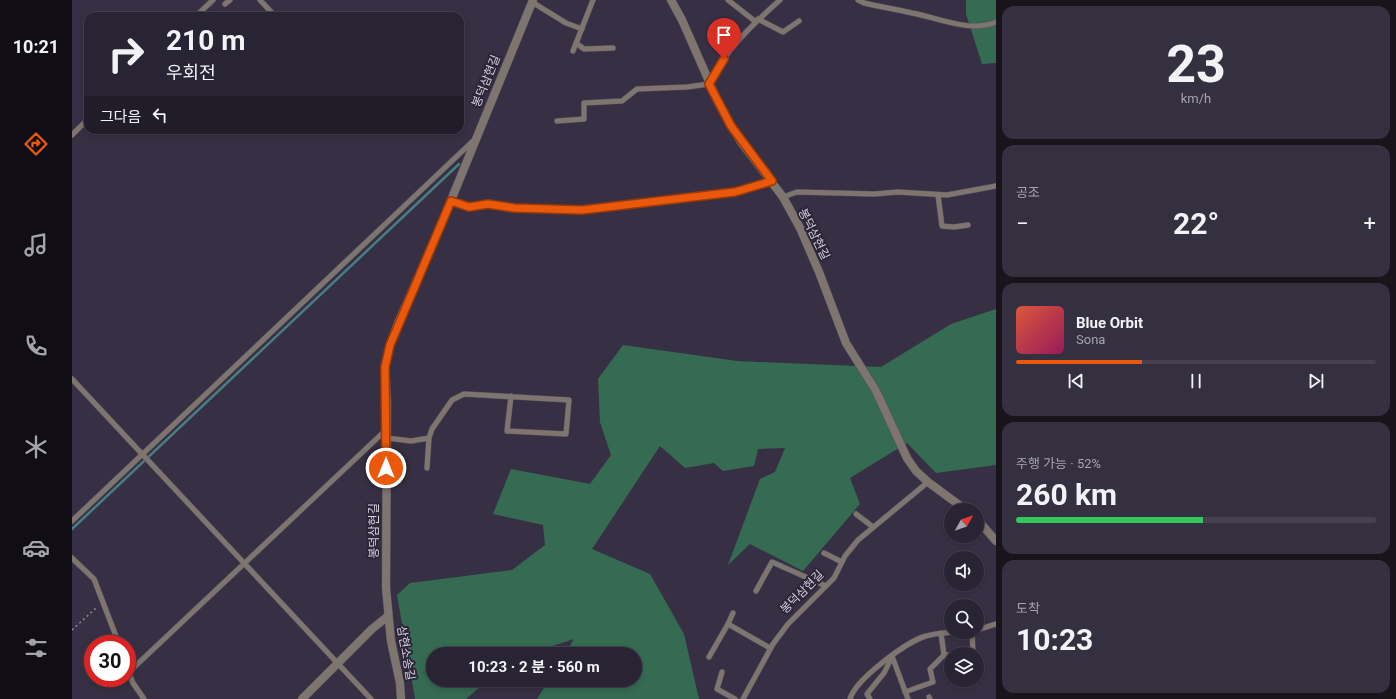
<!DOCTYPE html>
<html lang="ko">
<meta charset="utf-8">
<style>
body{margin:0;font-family:Roboto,"Noto Sans KR",sans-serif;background:#35303f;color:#f1f3f6;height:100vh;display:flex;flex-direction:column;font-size:15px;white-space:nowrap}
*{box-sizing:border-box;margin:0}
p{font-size:13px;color:#a5a4ac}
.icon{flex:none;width:22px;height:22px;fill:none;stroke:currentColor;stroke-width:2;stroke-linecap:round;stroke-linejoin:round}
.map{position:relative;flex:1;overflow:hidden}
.drawer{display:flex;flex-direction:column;gap:6px;padding:6px;background:#17141c;width:400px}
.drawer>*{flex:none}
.guide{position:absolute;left:12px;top:12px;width:380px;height:122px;border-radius:12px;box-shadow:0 2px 6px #0003,0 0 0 1px #45414e;background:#292433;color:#f1f3f6;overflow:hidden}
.needle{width:26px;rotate:50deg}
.buttons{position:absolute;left:872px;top:503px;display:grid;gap:8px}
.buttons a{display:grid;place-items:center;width:40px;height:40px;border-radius:50%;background:#292433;box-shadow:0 2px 6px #0003,0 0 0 1px #45414e;font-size:20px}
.speed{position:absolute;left:12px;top:635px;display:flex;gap:8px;font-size:20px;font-weight:700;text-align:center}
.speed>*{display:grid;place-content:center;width:52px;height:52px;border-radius:50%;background:#292433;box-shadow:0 2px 6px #0003,0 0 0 1px #45414e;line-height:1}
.speed .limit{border:6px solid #d22;background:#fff;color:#111}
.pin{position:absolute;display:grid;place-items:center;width:34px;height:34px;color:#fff;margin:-41px -17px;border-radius:50% 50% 50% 0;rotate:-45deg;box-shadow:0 0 4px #0007}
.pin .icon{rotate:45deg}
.me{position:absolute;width:44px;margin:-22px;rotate:0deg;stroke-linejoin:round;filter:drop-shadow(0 0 3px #0008)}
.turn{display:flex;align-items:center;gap:14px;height:84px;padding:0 16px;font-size:18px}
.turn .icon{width:52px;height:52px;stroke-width:2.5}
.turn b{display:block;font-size:28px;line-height:34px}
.then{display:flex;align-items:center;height:38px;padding:0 16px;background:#0003;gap:8px;font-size:15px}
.big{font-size:30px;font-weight:700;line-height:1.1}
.drawer .widget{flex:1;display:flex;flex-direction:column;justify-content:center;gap:6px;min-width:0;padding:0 14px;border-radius:12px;background:#35303f}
.drawer .dial{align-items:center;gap:0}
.dial b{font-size:52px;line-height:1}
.song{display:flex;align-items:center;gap:12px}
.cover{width:48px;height:48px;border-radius:6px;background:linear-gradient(135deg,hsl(10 70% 55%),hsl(330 70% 35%))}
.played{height:4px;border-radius:2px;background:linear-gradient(90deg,#ea580c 35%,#45414e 35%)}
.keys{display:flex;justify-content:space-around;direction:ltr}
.heat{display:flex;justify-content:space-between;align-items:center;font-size:22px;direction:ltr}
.charge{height:6px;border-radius:3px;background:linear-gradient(90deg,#34c759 52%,#45414e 0)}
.trip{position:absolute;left:354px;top:647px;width:216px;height:40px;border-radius:20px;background:#292433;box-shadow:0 2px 6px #0003,0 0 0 1px #45414e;font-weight:700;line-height:40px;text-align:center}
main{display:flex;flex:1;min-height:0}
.tabs{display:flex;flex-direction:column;width:72px;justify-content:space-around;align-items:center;background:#100e14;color:#a5a4ac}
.tabs .icon{width:28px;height:28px}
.tabs .active{color:#ea580c}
.tabs b{font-size:18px;color:#f1f3f6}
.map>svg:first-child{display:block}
</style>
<main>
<nav class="tabs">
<b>10:21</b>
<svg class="icon active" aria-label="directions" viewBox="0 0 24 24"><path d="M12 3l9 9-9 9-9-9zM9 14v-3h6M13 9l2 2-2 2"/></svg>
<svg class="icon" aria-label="music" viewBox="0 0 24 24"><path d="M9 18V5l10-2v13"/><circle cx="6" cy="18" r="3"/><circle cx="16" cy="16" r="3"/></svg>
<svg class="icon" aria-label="phone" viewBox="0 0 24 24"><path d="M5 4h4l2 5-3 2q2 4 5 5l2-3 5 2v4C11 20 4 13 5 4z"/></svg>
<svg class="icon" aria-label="climate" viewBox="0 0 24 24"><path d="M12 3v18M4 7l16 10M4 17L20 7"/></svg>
<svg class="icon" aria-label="car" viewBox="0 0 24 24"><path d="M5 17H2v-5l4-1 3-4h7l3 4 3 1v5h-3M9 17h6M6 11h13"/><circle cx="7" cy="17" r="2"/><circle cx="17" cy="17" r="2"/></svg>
<svg class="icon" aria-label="filters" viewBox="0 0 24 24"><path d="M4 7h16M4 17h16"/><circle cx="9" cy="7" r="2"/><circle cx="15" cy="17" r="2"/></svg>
</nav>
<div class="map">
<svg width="924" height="699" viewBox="0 0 924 699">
<rect width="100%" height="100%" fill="#373044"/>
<!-- forest -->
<g fill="#356b52">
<polygon points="894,0 924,0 924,63 910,64 894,14"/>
<polygon points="924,309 924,465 864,473 835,443 778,478 788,504 731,571 678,544 656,565 688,479 703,472 713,448 686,449 682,466 651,471 642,463 613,468 588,446 520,549 578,574 612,634 627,699 465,699 477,680 563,680 563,654 493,654 502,639 456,654 361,654 361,680 416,680 394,699 343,699 325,595 338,583 440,570 473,545 471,525 421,514 439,469 518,484 539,455 528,422 526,379 551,345 665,361 809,367 879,324"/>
</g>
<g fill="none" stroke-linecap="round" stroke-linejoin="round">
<!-- stream -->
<polyline stroke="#477e84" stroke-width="2.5" points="0,529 387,164"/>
<defs>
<g id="service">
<polyline points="188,0 203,16"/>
<polyline points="656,0 684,22"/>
<path d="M786,0L792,3C808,7 824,9 840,13C867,18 897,33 924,22"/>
<polyline points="460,2 494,23 510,29"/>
<polyline points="153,4 158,0"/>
<polyline points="124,16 141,0"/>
<polyline points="686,19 711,32 727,21"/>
<polyline points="504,43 512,49 541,48"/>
<polyline points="501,51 521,0"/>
<path d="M485,121L512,119V103L550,101L565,89L615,87L637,84C653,50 681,24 708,0"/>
<polyline points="0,135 16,119"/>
<polyline points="866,195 870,226 882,227 896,225"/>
<polyline points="711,197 725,192 802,194 826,192 875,195 924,186"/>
<polyline points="379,201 397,207 416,204 442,208 510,210 566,205 663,192 701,181"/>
<polyline points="0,379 299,699"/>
<polyline points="315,438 339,441 357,438 360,429 380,400 392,394 497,400 494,434 435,431 439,396"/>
<polyline points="355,468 357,438"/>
<polyline points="784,514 801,527"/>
<polyline points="0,521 401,141"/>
<polyline points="752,553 770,562"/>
<polyline points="0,558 22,579 47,644"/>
<polyline points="684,591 700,562 754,586"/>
<polyline points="656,624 661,613"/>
<polyline points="905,630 924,624"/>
<polyline points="889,654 901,652 900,632"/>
<polyline points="872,655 879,655"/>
<polyline points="820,656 836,699"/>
<polyline points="637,657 656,624 698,648"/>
<polyline points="55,668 61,683 72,699"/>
<polyline points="57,672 315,429"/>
<polyline points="650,672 645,689 663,699"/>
<polyline points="833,692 861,682 858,669 872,655 869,633"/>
<polyline points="857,697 858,699"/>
<polyline points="671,699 701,644 716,624 762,578 773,556 786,540 856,482"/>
<path d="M778,699C783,680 835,641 854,636C863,633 873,633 882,632"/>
<polyline points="798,699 795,694 812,673 820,657"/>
</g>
<g id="minor">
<polyline points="599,0 610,20 647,104 669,142 711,197 728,228 747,272 774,343 804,391 835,458 844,471 856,482 894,510"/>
<polyline points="905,519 924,541"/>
<polyline points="230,699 300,629 316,616"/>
<polyline points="329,699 328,683 319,641 314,588 315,404 313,367 318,345 326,323 364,237 461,0"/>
</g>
</defs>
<!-- service casing -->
<use href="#service" stroke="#534d60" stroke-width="6"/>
<!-- minor casing -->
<use href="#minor" stroke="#534d60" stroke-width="9"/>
<!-- path -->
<polyline stroke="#8d8898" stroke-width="1.5" stroke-dasharray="2 3" stroke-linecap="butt" points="0,630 25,607"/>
<!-- service -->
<use href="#service" stroke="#7f756f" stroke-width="5"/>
<!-- minor -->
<use href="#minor" stroke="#7f756f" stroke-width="8"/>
</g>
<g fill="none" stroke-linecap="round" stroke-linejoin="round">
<defs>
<polyline id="route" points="314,468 313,367 318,345 379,201 397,207 416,204 442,208 510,210 663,192 700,181 659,126 637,84 652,59"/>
</defs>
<!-- route casing -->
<use href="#route" stroke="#983908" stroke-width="10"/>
<!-- route -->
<use href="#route" stroke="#ea580c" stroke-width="7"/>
</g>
<g text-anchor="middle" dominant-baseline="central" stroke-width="4" stroke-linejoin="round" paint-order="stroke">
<!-- street labels -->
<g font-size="12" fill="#d5d1de" stroke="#2d2639">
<text transform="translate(414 81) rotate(-68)">봉덕삼현길</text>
<text transform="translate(742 234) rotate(64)">봉덕삼현길</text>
<text transform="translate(302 531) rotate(-90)">봉덕삼현길</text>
<text transform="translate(730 592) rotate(-45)">봉덕삼현길</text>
<text transform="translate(334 653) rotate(80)">삼현소송길</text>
</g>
</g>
</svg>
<div class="buttons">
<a><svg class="needle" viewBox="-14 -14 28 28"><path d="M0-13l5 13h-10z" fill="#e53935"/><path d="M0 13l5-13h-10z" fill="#a5a4ac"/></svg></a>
<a><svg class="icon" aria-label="sound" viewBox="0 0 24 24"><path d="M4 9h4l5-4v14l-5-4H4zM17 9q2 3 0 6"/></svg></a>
<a><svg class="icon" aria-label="search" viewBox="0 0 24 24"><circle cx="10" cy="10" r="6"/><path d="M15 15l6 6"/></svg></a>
<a><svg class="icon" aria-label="layers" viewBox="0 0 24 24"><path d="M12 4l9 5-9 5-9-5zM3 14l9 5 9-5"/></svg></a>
</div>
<div class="speed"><div class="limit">30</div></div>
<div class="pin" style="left:652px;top:59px;background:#d93025"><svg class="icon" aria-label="arrive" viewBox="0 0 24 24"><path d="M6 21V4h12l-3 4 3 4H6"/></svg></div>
<svg class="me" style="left:314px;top:468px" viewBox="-20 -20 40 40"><circle r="17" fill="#ea580c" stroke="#fff" stroke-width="3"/><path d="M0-11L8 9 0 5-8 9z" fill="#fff"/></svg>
<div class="trip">10:23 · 2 분 · 560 m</div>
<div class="guide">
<div class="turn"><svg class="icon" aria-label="right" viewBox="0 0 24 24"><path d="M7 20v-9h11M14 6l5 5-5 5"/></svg><div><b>210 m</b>우회전</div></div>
<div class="then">그다음<svg class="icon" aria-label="left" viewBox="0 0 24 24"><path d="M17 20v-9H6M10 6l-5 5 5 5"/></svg></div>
</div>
</div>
<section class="drawer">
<div class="widget dial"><b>23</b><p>km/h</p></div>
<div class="widget"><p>공조</p>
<div class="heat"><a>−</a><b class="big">22°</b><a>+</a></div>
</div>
<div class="widget">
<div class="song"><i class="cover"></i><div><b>Blue Orbit</b><p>Sona</p></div></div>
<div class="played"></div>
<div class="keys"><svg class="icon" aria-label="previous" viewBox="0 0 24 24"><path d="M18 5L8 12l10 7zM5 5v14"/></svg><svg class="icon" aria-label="pause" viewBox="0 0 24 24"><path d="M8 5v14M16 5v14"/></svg><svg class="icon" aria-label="next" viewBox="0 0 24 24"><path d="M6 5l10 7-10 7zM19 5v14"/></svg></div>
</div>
<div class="widget"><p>주행 가능 · 52%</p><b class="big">260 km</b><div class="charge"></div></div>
<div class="widget"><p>도착</p><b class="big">10:23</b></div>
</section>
</main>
